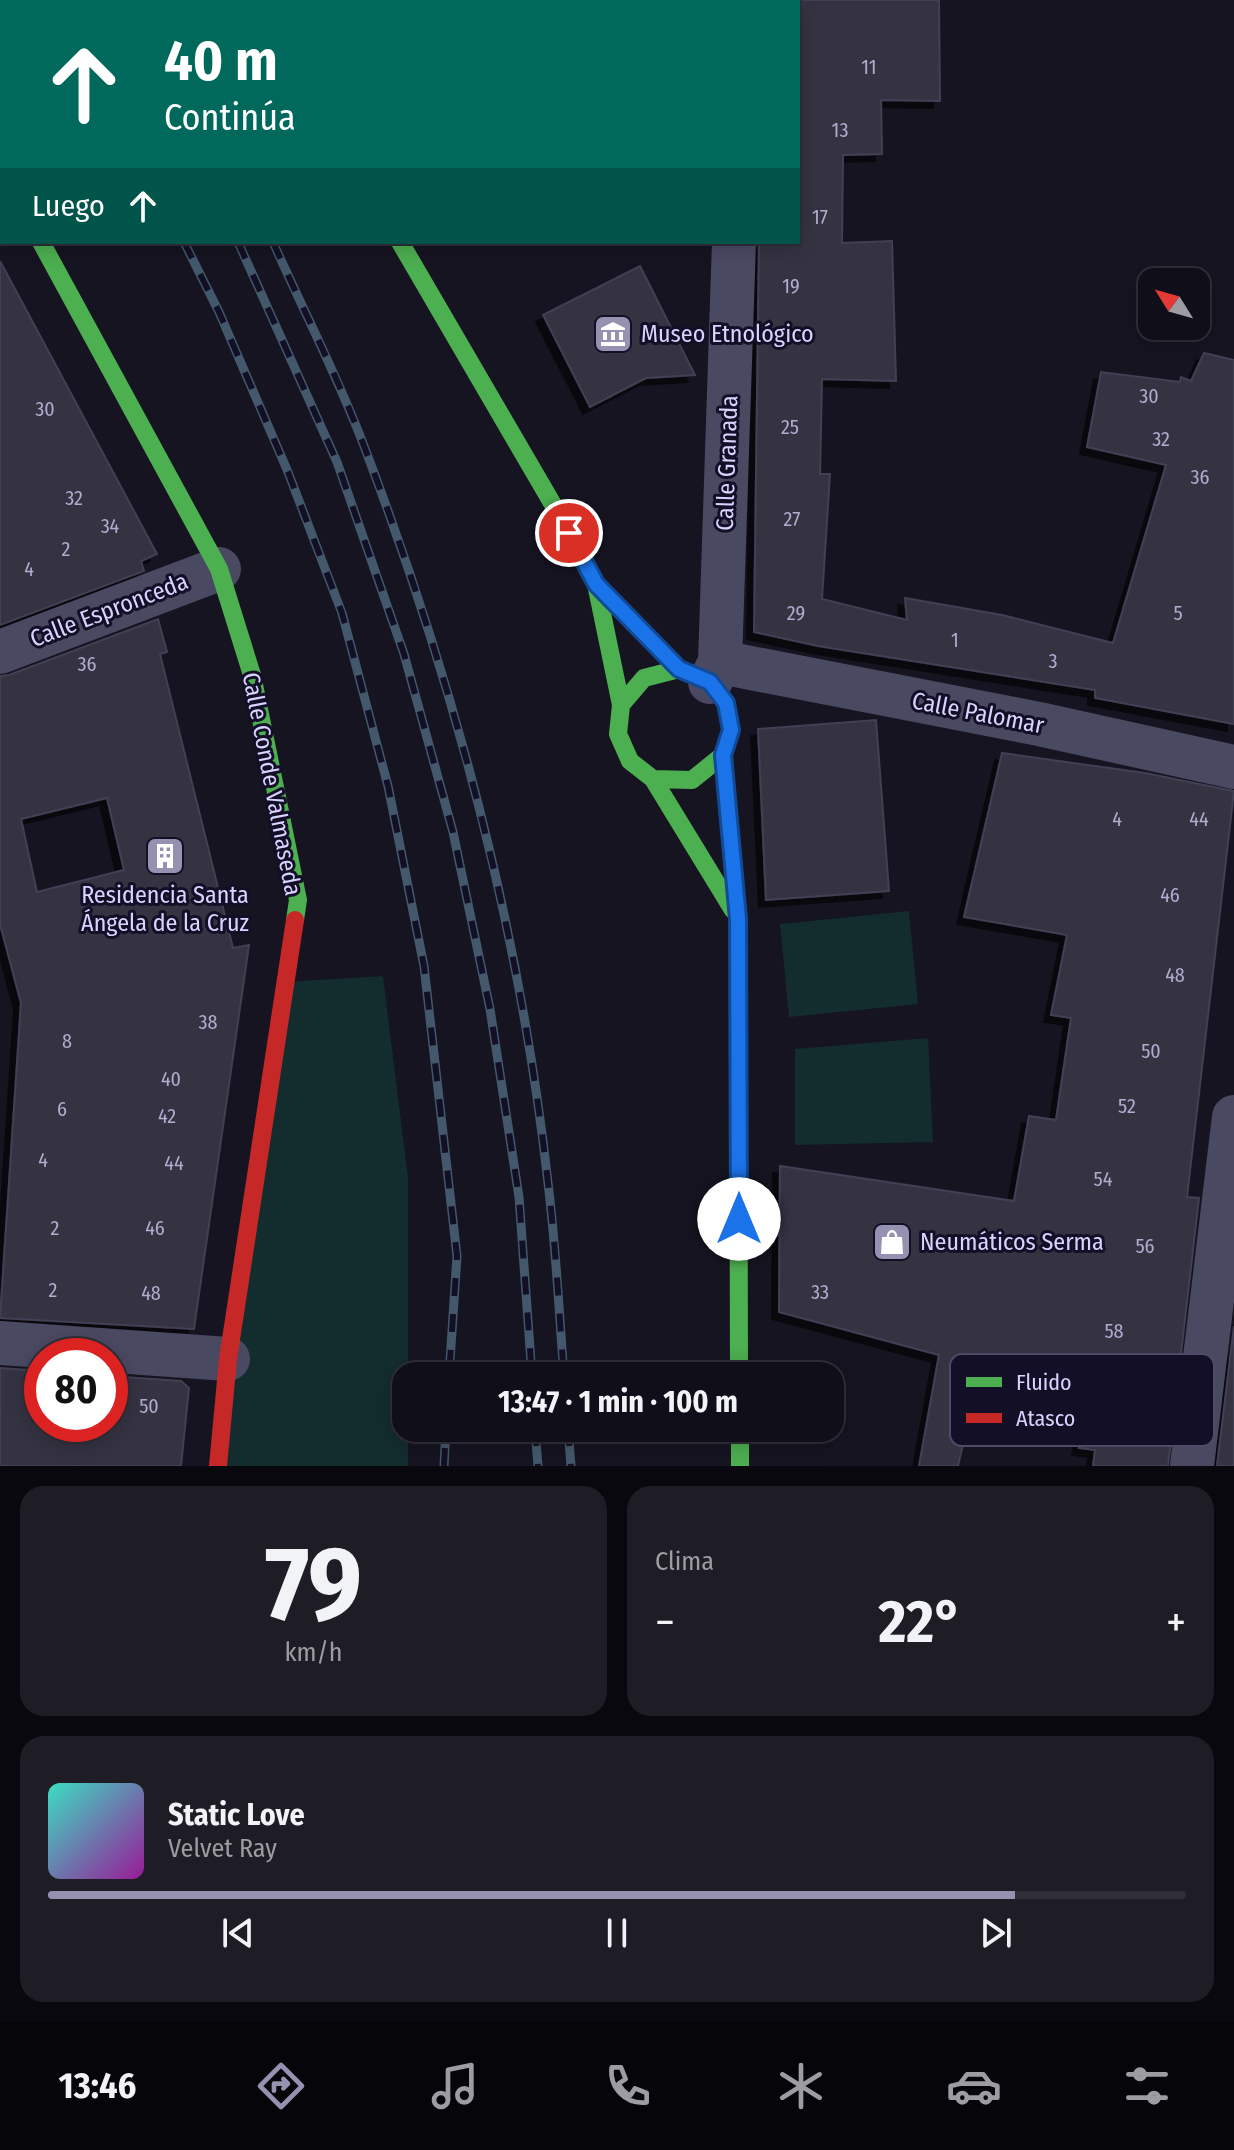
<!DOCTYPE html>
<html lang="es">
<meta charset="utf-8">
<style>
body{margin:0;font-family:"Fira Sans Condensed",sans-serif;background:#1e1d26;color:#f1f3f6;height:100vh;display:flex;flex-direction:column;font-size:30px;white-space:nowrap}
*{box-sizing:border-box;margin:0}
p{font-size:26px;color:#9c9ca2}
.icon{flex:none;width:44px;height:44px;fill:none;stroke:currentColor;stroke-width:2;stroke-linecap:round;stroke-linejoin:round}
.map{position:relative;height:1466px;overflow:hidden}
.details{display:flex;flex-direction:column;gap:20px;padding:20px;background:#09080e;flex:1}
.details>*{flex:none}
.top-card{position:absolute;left:0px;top:0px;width:800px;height:244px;box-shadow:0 4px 20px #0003,0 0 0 2px #302f38;background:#00695c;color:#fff;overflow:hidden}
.needle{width:52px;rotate:307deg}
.fabs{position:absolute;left:1138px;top:268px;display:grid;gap:16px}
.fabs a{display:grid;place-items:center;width:72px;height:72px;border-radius:16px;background:#100f19;box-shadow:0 4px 20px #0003,0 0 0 2px #302f38;font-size:40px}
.speed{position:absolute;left:24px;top:1338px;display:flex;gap:16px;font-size:40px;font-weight:700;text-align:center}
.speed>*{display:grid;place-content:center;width:104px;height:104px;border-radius:50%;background:#100f19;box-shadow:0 4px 20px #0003,0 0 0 2px #302f38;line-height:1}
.speed .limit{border:12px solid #d22;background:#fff;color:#111}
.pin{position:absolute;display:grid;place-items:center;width:68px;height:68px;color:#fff;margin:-34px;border:4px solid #fff;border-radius:50%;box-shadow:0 2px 8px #0007}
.me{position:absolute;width:88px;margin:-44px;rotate:0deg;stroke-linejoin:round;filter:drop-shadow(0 0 6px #0008)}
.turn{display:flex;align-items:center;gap:28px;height:168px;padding:0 32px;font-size:36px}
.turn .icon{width:104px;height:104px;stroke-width:2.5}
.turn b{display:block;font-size:56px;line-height:68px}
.then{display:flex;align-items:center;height:76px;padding:0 32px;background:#0003;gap:16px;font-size:30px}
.big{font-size:60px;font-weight:700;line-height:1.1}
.details .card{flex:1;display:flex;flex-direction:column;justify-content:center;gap:12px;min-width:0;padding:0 28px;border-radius:24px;background:#1e1d26}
.details .dial{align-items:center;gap:0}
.dial b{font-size:104px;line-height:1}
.song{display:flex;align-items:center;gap:24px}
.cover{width:96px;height:96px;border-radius:12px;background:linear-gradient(135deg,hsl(170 70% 55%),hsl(300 70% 35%))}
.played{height:8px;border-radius:4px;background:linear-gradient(90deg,#9591b1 85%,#302f38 85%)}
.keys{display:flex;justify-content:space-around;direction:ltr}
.heat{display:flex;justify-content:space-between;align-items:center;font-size:44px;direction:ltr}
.details .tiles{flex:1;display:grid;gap:20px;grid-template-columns:1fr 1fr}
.card:last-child{grid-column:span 2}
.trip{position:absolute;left:392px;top:1362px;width:452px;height:80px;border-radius:24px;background:#100f19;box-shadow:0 4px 20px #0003,0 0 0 2px #302f38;font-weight:700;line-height:80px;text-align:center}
.menu{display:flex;height:128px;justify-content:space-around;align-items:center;background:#06060a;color:#9c9ca2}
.menu .icon{width:56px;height:56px}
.menu .on{color:#9591b1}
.menu b{font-size:36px;color:#f1f3f6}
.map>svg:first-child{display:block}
</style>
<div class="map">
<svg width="1234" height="1466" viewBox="0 0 1234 1466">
<defs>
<filter id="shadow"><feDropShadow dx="-7" dy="7" stdDeviation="0" flood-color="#0009"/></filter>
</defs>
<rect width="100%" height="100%" fill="#161421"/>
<!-- green -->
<g fill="#132c2d">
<polygon points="909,911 918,1004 789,1017 780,924"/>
<polygon points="383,976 408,1177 408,1466 218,1466 285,982"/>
<polygon points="928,1038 933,1142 795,1145 795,1049"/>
</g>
<!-- building -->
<g fill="#343243" stroke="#433f54" stroke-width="2" fill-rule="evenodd" filter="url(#shadow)">
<polygon points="798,0 939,0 940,101 881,100 882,154 843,155 842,243 892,241 896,381 822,379 820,474 830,474 822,599 907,620 905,598 1002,615 1113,643 1166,465 1087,447 1101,372 1180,382 1181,377 1191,381 1204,353 1234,360 1234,724 1095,698 1095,690 818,646 754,632 759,242 798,242"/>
<polygon points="0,261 157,554 141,561 144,571 0,625"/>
<polygon points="640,266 695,375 646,378 590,407 543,315"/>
<path d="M158,619L167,652L160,654L233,948L249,945L194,1329L0,1318L21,1003L0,924V676L9,675ZM107,798L124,870L37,892L21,819Z"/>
<polygon points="876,720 889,891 766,900 758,729"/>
<polygon points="1002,753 1145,773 1234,791 1187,1197 1199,1198 1168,1466 1093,1466 1095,1450 1079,1448 1084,1415 1080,1414 1085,1393 1009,1383 980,1369 958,1466 919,1466 939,1355 779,1312 780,1166 1014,1201 1029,1116 1056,1120 1071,1018 1051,1015 1067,935 964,917"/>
<polygon points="1234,1326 1234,1466 1217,1466"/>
<polygon points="0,1368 42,1371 42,1424 110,1424 110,1376 181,1381 189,1388 181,1466 0,1466"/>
</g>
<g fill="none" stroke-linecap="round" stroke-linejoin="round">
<!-- street -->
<g stroke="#4a4962" stroke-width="44">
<polyline points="741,2 741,0"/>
<polyline points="0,166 2,170"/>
<polyline points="0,652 219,569"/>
<polyline points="720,662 1039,724 1234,767"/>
<polyline points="710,682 720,662 734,242"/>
<polyline points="0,1343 228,1359"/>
<polyline points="1192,1466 1234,1117"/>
</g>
<!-- fast -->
<g stroke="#4caf50" stroke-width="18">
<polyline points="259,0 260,2"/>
<polyline points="41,242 219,569 252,675 298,900 295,920"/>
<polyline points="400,242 555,508 596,584 621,705"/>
<polyline points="596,584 679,669"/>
<polyline points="723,755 738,919 739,1376"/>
<polyline points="653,779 692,780 723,755 731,730 726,703 710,682 679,669 644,678 621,705 618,734 630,761 653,779 733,910"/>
<polyline points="740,1428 740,1466"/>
</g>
<!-- jam -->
<polyline stroke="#c62828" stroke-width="18" points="218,1466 228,1359 295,920"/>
<defs>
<g id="rail">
<polyline points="54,0 55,2"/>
<polyline points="108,0 109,2"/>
<polyline points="144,0 146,2"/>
<polyline points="184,242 219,312 288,472 342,613 388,786 424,966 457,1256 449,1376"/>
<polyline points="238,242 337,462 404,654 453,832 490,1009 519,1197 532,1376"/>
<path d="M273,242C303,310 338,377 364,446C454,682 520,932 548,1183C556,1247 559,1312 564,1376"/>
<polyline points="535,1428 538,1466"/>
<polyline points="568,1428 571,1466"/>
<polyline points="444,1466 446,1428"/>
</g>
</defs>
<!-- rail casing -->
<use href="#rail" stroke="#43596b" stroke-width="9"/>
<!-- rail -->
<use href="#rail" stroke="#130f26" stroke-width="6" stroke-dasharray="18" stroke-linecap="butt"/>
</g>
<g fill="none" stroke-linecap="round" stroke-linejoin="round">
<defs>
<polyline id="route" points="569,533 596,584 679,669 710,682 726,703 731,730 723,755 738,919 739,1219"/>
</defs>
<!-- route casing -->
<use href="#route" stroke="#114b97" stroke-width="20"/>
<!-- route -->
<use href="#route" stroke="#1a73e8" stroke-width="14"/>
</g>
<!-- icons -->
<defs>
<symbol id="museum-square" viewBox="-11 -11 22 22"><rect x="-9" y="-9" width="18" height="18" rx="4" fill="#9591b1" stroke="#130f26"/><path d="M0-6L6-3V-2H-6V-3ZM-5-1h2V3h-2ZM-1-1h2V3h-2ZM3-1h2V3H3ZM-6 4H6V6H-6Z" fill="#fff"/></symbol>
<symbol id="building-square" viewBox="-11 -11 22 22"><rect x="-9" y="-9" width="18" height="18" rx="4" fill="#9591b1" stroke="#130f26"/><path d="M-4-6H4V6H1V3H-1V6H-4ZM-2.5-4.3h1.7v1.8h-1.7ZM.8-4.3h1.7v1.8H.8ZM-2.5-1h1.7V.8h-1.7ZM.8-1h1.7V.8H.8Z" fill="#fff"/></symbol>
<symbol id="shop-square" viewBox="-11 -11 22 22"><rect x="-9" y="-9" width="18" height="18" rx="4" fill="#9591b1" stroke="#130f26"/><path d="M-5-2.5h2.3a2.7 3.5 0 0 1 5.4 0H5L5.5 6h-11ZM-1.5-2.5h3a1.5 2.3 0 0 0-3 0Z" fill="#fff"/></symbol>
</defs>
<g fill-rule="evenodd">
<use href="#museum-square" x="591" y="312" width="44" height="44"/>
<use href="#building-square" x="143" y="834" width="44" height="44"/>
<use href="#shop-square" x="870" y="1220" width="44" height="44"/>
</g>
<g text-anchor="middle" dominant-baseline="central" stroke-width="6" stroke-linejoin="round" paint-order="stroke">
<!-- number labels -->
<g font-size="20" fill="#b0acd0">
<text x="869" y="67">11</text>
<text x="840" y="130">13</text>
<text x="820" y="217">17</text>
<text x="791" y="286">19</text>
<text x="1149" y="396">30</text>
<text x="45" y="409">30</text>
<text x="790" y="427">25</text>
<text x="1161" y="439">32</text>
<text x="1200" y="477">36</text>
<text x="74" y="498">32</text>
<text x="792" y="519">27</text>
<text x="110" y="526">34</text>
<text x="66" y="549">2</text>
<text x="29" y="569">4</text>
<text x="796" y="613">29</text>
<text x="1178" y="613">5</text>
<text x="955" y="640">1</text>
<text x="1053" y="661">3</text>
<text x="87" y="664">36</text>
<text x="1117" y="819">4</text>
<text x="1199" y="819">44</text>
<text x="1170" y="895">46</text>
<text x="1175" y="975">48</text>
<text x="208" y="1022">38</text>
<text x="67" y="1041">8</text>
<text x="1151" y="1051">50</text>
<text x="171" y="1079">40</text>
<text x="1127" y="1106">52</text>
<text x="62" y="1109">6</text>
<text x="167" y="1116">42</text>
<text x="43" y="1160">4</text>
<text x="174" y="1163">44</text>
<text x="1103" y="1179">54</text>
<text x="55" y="1228">2</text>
<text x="155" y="1228">46</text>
<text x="1145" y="1246">56</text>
<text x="53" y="1290">2</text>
<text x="820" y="1292">33</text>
<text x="151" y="1293">48</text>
<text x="1114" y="1331">58</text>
<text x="149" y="1406">50</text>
</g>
<!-- poi labels -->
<g font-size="24" fill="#d9d4ff" stroke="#130f26" text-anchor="start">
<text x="641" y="334">Museo Etnológico</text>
<text x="165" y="895" text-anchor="middle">Residencia Santa<tspan x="165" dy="28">Ángela de la Cruz</tspan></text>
<text x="920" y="1242">Neumáticos Serma</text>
</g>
<!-- street labels -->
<g font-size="24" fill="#d9d4ff" stroke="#130f26">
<text transform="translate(727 463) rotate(-88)">Calle Granada</text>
<text transform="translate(109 610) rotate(-21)">Calle Espronceda</text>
<text transform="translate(978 713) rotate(11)">Calle Palomar</text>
<text transform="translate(272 784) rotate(79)">Calle Conde Valmaseda</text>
</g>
</g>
<!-- legend -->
<rect x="950" y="1354" width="264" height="92" rx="12" fill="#130f26" stroke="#4e4a67" stroke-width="2"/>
<rect x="966" y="1377" width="36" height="10" fill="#4caf50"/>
<rect x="966" y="1413" width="36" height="10" fill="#c62828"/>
<g font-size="22" fill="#d9d4ff">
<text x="1016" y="1390">Fluido</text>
<text x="1016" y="1426">Atasco</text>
</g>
</svg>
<div class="fabs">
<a><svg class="needle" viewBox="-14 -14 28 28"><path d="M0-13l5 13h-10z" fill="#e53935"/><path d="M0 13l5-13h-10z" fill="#9c9ca2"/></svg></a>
</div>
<div class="speed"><div class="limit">80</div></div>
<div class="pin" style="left:569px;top:533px;background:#d93025"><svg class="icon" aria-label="arrive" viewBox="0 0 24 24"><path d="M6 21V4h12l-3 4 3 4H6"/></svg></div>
<svg class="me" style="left:739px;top:1219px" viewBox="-20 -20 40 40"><circle r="19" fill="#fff"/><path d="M0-13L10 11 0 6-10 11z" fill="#1a73e8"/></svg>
<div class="trip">13:47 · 1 min · 100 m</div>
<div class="top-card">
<div class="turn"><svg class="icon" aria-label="ahead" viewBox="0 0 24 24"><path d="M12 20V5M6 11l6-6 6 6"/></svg><div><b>40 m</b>Continúa</div></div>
<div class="then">Luego<svg class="icon" aria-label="ahead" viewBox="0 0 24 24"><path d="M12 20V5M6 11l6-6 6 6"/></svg></div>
</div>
</div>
<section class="details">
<div class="tiles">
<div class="card dial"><b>79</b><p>km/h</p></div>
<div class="card"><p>Clima</p>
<div class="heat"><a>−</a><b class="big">22°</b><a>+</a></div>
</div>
<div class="card">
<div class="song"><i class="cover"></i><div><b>Static Love</b><p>Velvet Ray</p></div></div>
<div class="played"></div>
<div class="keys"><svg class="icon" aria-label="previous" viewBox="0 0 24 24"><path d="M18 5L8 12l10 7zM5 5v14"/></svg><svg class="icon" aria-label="pause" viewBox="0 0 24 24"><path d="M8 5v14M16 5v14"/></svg><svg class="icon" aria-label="next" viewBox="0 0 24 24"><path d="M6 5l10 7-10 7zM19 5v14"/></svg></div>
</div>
</div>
</section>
<nav class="menu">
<b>13:46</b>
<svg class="icon on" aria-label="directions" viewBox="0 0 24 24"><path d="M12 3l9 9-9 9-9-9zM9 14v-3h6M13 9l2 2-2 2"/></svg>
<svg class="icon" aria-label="music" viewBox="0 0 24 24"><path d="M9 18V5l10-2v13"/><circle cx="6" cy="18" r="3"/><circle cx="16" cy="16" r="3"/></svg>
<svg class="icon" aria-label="phone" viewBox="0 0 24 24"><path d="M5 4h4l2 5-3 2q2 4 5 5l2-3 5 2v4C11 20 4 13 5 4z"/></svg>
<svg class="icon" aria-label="climate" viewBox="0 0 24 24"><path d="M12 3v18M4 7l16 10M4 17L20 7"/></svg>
<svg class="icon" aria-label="car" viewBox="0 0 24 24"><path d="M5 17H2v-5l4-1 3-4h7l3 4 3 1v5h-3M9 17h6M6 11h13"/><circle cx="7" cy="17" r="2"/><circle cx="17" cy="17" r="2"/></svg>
<svg class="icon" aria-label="filters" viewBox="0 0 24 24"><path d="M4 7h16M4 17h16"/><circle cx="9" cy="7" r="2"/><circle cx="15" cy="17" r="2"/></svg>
</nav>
